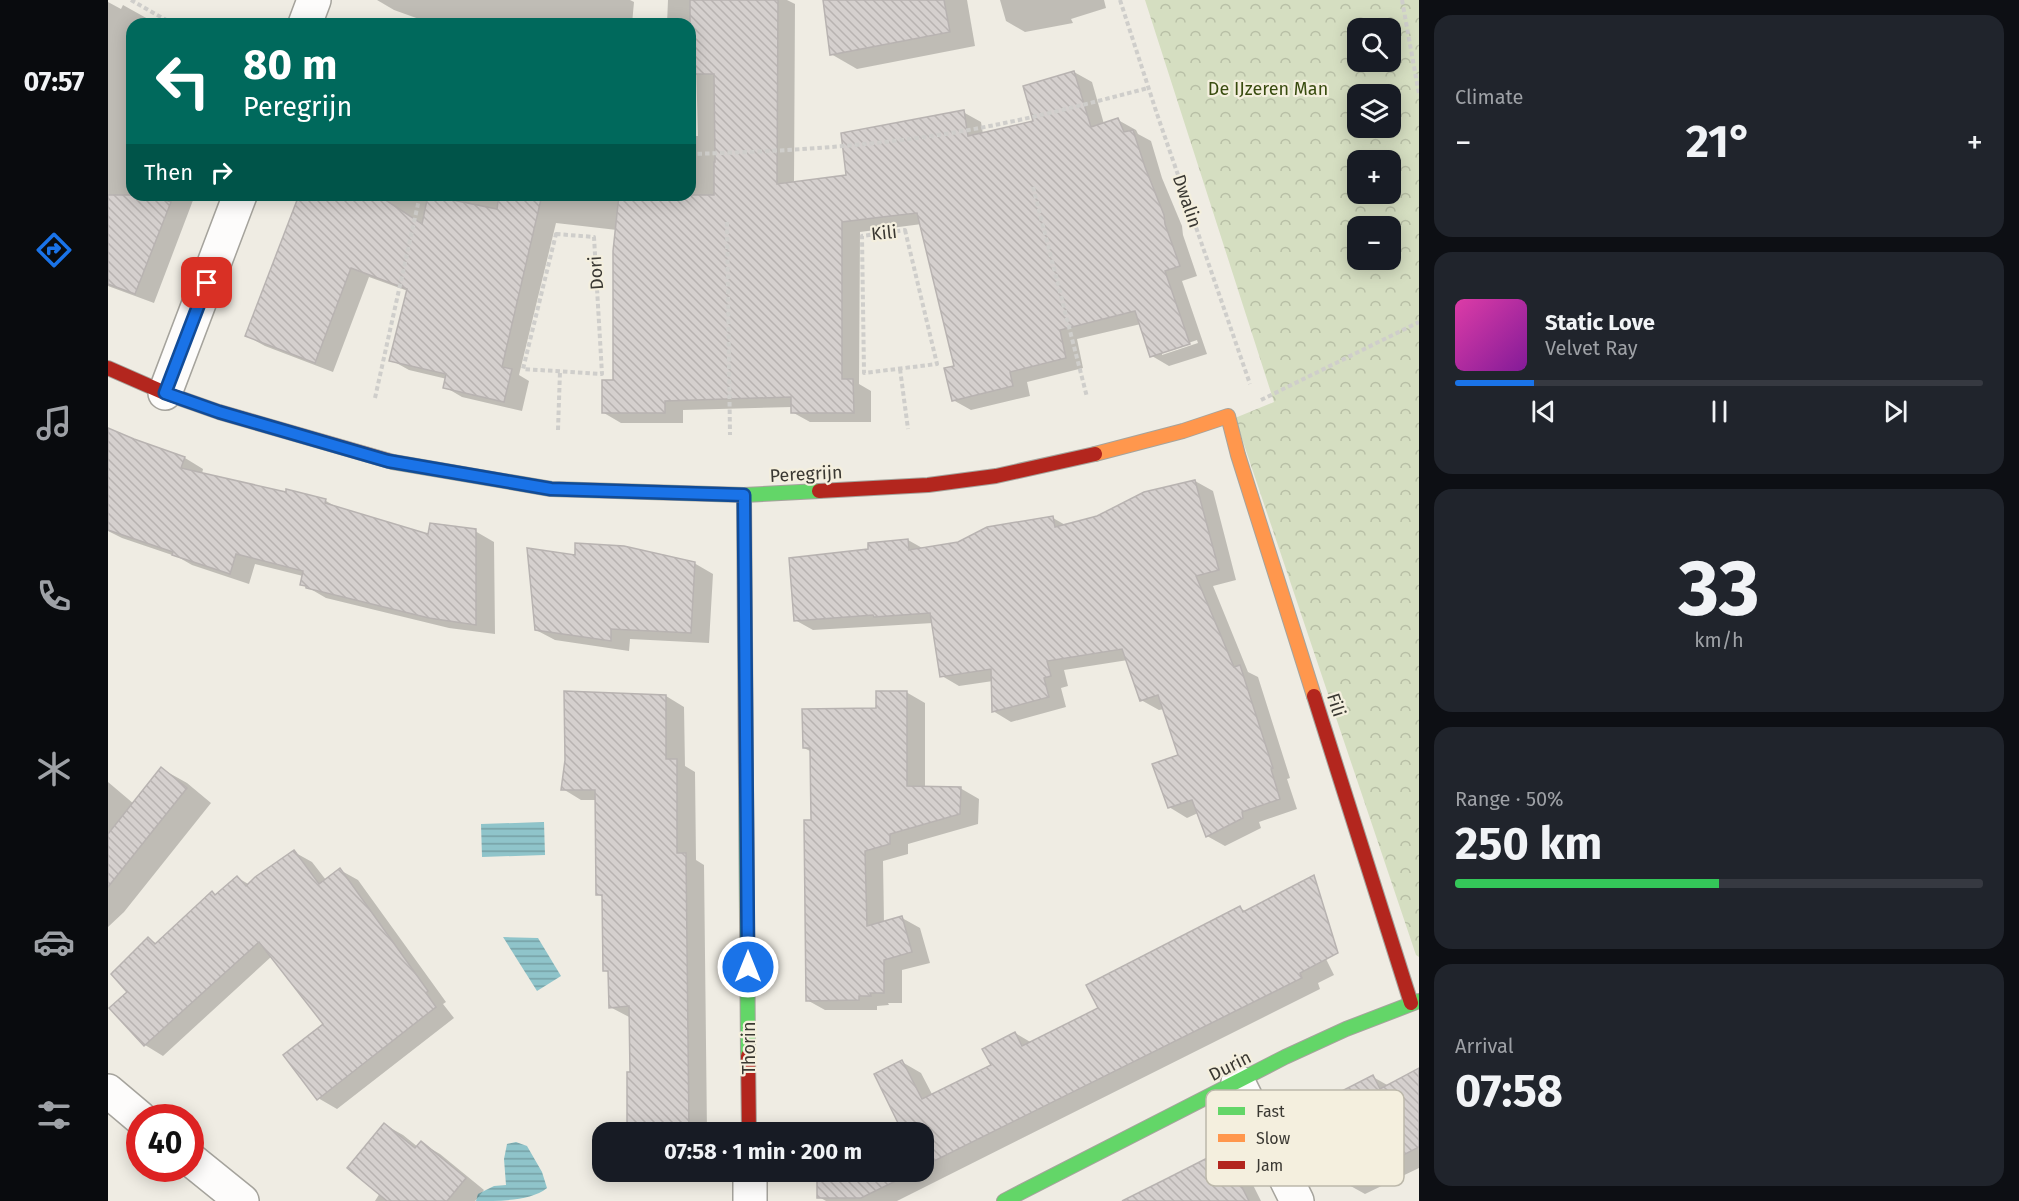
<!DOCTYPE html>
<meta charset="utf-8">
<style>
body{margin:0;font-family:"Fira Sans",sans-serif;background:#20242c;color:#f1f3f6;height:100vh;display:flex;flex-direction:column;font-size:22px;white-space:nowrap}
*{box-sizing:border-box;margin:0}
p{font-size:20px;color:#9ea1a6}
.icon{flex:none;width:33px;height:33px;fill:none;stroke:currentColor;stroke-width:2;stroke-linecap:round;stroke-linejoin:round}
.map{position:relative;flex:1;overflow:hidden}
.sheet{display:flex;flex-direction:column;gap:15px;padding:15px;background:#0d0f14;width:600px}
.sheet>*{flex:none}
.banner{position:absolute;left:18px;top:18px;width:570px;height:183px;border-radius:18px;box-shadow:0 3px 15px #0003;background:#00695c;color:#fff;overflow:hidden}
.controls{position:absolute;left:1239px;top:18px;display:grid;gap:12px}
.controls a{display:grid;place-items:center;width:54px;height:54px;border-radius:12px;background:#171b24;box-shadow:0 3px 15px #0003;font-size:30px}
.speed{position:absolute;left:18px;top:1104px;display:flex;gap:12px;font-size:30px;font-weight:700;text-align:center}
.speed>*{display:grid;place-content:center;width:78px;height:78px;border-radius:50%;background:#171b24;box-shadow:0 3px 15px #0003;line-height:1}
.speed .limit{border:9px solid #d22;background:#fff;color:#111}
.pin{position:absolute;display:grid;place-items:center;width:51px;height:51px;color:#fff;margin:-26px;border-radius:12px;box-shadow:0 3px 9px #0006}
.me{position:absolute;width:66px;margin:-33px;rotate:0deg;stroke-linejoin:round;filter:drop-shadow(0 0 4px #0008)}
.turn{display:flex;align-items:center;gap:21px;height:126px;padding:0 18px;font-size:27px}
.turn .icon{width:78px;height:78px;stroke-width:2.5}
.turn b{display:block;font-size:42px;line-height:51px}
.then{display:flex;align-items:center;height:57px;padding:0 18px;background:#0003;gap:12px;font-size:22px}
.big{font-size:45px;font-weight:700;line-height:1.1}
.sheet .tile{flex:1;display:flex;flex-direction:column;justify-content:center;gap:9px;min-width:0;padding:0 21px;border-radius:18px;background:#20242c}
.sheet .dial{align-items:center;gap:0}
.dial b{font-size:78px;line-height:1}
.song{display:flex;align-items:center;gap:18px}
.cover{width:72px;height:72px;border-radius:9px;background:linear-gradient(135deg,hsl(320 70% 55%),hsl(290 70% 35%))}
.played{height:6px;border-radius:3px;background:linear-gradient(90deg,#1a73e8 15%,#363941 15%)}
.keys{display:flex;justify-content:space-around;direction:ltr}
.heat{display:flex;justify-content:space-between;align-items:center;font-size:33px;direction:ltr}
.charge{height:9px;border-radius:4px;background:linear-gradient(90deg,#34c759 50%,#363941 0)}
.trip{position:absolute;left:484px;top:1122px;width:342px;height:60px;border-radius:18px;background:#171b24;box-shadow:0 3px 15px #0003;font-weight:700;line-height:60px;text-align:center}
main{display:flex;flex:1;min-height:0}
.tab-bar{display:flex;flex-direction:column;width:108px;justify-content:space-around;align-items:center;background:#090b0e;color:#9ea1a6}
.tab-bar .icon{width:42px;height:42px}
.tab-bar .current{color:#1a73e8}
.tab-bar b{font-size:27px;color:#f1f3f6}
.map>svg:first-child{display:block}
</style>
<main>
<nav class="tab-bar">
<b>07:57</b>
<svg class="icon current" aria-label="directions" viewBox="0 0 24 24"><path d="M12 3l9 9-9 9-9-9zM9 14v-3h6M13 9l2 2-2 2"/></svg>
<svg class="icon" aria-label="music" viewBox="0 0 24 24"><path d="M9 18V5l10-2v13"/><circle cx="6" cy="18" r="3"/><circle cx="16" cy="16" r="3"/></svg>
<svg class="icon" aria-label="phone" viewBox="0 0 24 24"><path d="M5 4h4l2 5-3 2q2 4 5 5l2-3 5 2v4C11 20 4 13 5 4z"/></svg>
<svg class="icon" aria-label="climate" viewBox="0 0 24 24"><path d="M12 3v18M4 7l16 10M4 17L20 7"/></svg>
<svg class="icon" aria-label="car" viewBox="0 0 24 24"><path d="M5 17H2v-5l4-1 3-4h7l3 4 3 1v5h-3M9 17h6M6 11h13"/><circle cx="7" cy="17" r="2"/><circle cx="17" cy="17" r="2"/></svg>
<svg class="icon" aria-label="filters" viewBox="0 0 24 24"><path d="M4 7h16M4 17h16"/><circle cx="9" cy="7" r="2"/><circle cx="15" cy="17" r="2"/></svg>
</nav>
<div class="map">
<svg width="1311" height="1201" viewBox="0 0 1311 1201">
<defs>
<pattern id="park-crowns" width="20" height="18" patternUnits="userSpaceOnUse" patternTransform="scale(1.5)"><rect width="20" height="18" fill="#d5dec1"/><path d="M2 6a3 3 0 1 1 6 0M12 15a3 3 0 1 1 6 0" fill="none" stroke="#b8bfa6"/></pattern>
<pattern id="water-rules" width="6" height="5" patternUnits="userSpaceOnUse" patternTransform="scale(1.5)"><rect width="6" height="5" fill="#8fc4ca"/><path d="M0 2.5h6" fill="none" stroke="#76a0a5"/></pattern>
<pattern id="building-back-hatch" width="6" height="6" patternUnits="userSpaceOnUse" patternTransform="scale(1.5)"><rect width="6" height="6" fill="#d5d0ce"/><path d="M-1 5l2 2M0 0l6 6M5-1l2 2" fill="none" stroke="#b8b3b1"/></pattern>
</defs>
<rect width="100%" height="100%" fill="#efece3"/>
<!-- park -->
<path fill="url(#park-crowns)" fill-rule="evenodd" d="M1037,0H1311V957L1308,955L1127,418L1166,402ZM1250,28H1282V62H1250ZM1250,94H1282V128H1250ZM1250,160H1282V194H1250ZM1250,226H1282V260H1250Z"/>
<!-- water -->
<g fill="url(#water-rules)">
<polygon points="436,822 437,855 374,857 373,824"/>
<polygon points="395,937 430,938 453,976 429,991"/>
<path d="M408,1142L419,1146L434,1172L439,1188C423,1201 392,1201 368,1201L370,1194L386,1186L398,1185L396,1159L399,1144Z"/>
</g>
<!-- shadow -->
<g fill="#0003" fill-rule="evenodd">
<polygon points="269,0 522,0 526,2 524,24 325,24 286,10"/>
<path d="M560,0H679L687,4L686,183L740,177L855,112L873,122L875,134L926,122L966,72L984,82L996,124L1010,120L1028,130L1030,134L1043,141L1054,178L1074,226L1075,235L1089,276L1074,281L1099,354L1061,366L1044,356L1033,324L969,339L975,368L919,382L922,396L863,410L845,400L848,367L814,224L752,232L751,384L763,391V422H702L684,412V407L575,410V423H513L496,413L507,381L509,230L448,223L411,375L421,381L414,411L354,397L337,387L339,379L301,370L283,360L300,291L261,277L225,372L157,346L139,336L193,195H582V136H590L588,64L582,65V24H559ZM1089,340L1090,343L1054,355V352Z"/>
<polygon points="716,0 859,0 867,46 749,69 723,54"/>
<polygon points="892,0 996,0 998,8 963,19 965,23 917,32 898,21"/>
<polygon points="0,2 13,9 15,5 49,24 24,24 24,195 87,195 46,303 0,286"/>
<polygon points="0,430 25,441 77,458 95,469 94,474 179,494 179,491 218,501 232,509 321,536 367,531 386,542 387,634 341,628 218,598 194,584 195,576 147,564 141,584 84,565 70,557 14,538 0,531"/>
<polygon points="1087,481 1105,491 1128,580 1105,586 1140,672 1150,677 1182,778 1179,779 1189,809 1151,822 1153,828 1117,846 1099,836 1090,813 1079,818 1061,807 1072,756 1056,709 1051,710 1033,700 1020,660 956,670 960,686 953,688 958,707 903,722 885,711 885,681 851,686 834,676 825,623 705,630 687,620 762,551 800,540 816,549 850,543 945,518 959,526 989,518"/>
<polygon points="468,556 586,563 605,574 601,643 522,639 521,651 447,640 428,630"/>
<polygon points="798,692 817,703 817,788 852,788 871,799 870,824 800,844 800,854 775,861 776,923 794,918 812,928 822,963 794,970 794,1003 780,1003 781,1005 769,1006 769,1010 717,1010 699,1000 705,821 704,752 696,748 770,710"/>
<polygon points="558,696 576,707 577,766 587,772 588,860 596,865 599,1132 521,1132 520,1073 524,1073 523,1018 502,1007 502,973 496,970 495,897 489,894 489,800 473,800 455,789"/>
<polygon points="54,769 79,783 103,803 16,912 0,927 0,782 26,804"/>
<polygon points="186,852 204,862 218,880 232,870 250,880 338,1002 335,1004 346,1018 229,1109 210,1098 217,1024 164,956 55,1056 37,1045 21,992 4,972 41,939 49,944 104,893 108,895 130,878 142,885"/>
<polygon points="1191,905 1226,975 1210,983 1212,989 789,1201 718,1201 711,1197 710,1172 816,1172 816,1132 710,1132 710,1125 793,1124 794,1062 813,1073 825,1096 885,1066 907,1033 924,1043 992,1009 1132,908 1139,912"/>
<polygon points="1311,1071 1311,1168 1257,1194 1239,1184 1228,1106 1265,1077 1281,1086"/>
<polygon points="277,1125 295,1135 310,1147 313,1143 332,1154 376,1190 367,1201 267,1201 272,1193"/>
<polygon points="1115,1152 1134,1163 1153,1201 1017,1201"/>
</g>
<!-- building -->
<g fill="url(#building-back-hatch)" stroke="#b8b3b1" stroke-width="1.5">
<polygon points="582,0 670,0 669,184 738,175 733,133 856,110 860,136 925,121 915,86 966,71 983,127 1010,118 1016,132 1025,130 1037,167 1056,215 1057,224 1072,266 1057,271 1082,344 1042,357 1027,311 952,330 958,358 902,372 905,386 844,401 836,368 846,366 809,213 774,217 734,222 734,379 745,379 746,413 683,413 683,397 557,401 557,413 494,413 494,380 505,380 505,251 511,195 606,195 606,162 607,162 606,74 587,74 586,55 582,55"/>
<polygon points="715,0 836,0 842,32 722,55"/>
<polygon points="0,195 42,195 63,202 27,294 0,284"/>
<polygon points="191,195 270,195 314,224 320,195 389,209 391,195 434,195 394,367 404,369 396,402 335,388 338,374 281,361 299,289 243,268 207,363 137,336"/>
<polygon points="0,428 26,439 77,457 73,468 178,492 178,489 218,499 217,503 320,534 322,523 368,529 368,625 321,618 198,588 198,586 192,585 195,571 128,554 122,574 64,555 65,552 0,530"/>
<polygon points="1087,480 1111,570 1088,576 1126,667 1132,665 1165,768 1163,769 1172,799 1134,812 1135,818 1098,837 1084,800 1060,808 1044,764 1070,755 1050,695 1032,701 1014,649 939,661 943,676 936,678 941,697 884,712 883,669 832,677 822,613 766,617 765,615 686,621 681,558 760,549 760,543 800,539 801,550 850,542 879,527 945,516 947,527 989,516 1036,492"/>
<polygon points="467,543 516,546 587,562 583,633 503,629 503,641 427,630 419,548 467,555"/>
<polygon points="456,691 558,695 558,759 569,759 569,853 578,853 581,1132 519,1132 519,1072 522,1072 521,1006 501,1008 500,971 495,971 494,895 488,895 487,790 453,790 457,760"/>
<polygon points="768,691 799,691 799,786 853,787 852,814 782,834 782,844 757,851 759,926 794,916 804,952 776,960 776,993 762,993 763,996 751,996 751,1000 698,1001 696,820 703,820 702,748 695,748 694,709 768,708"/>
<polygon points="53,767 79,788 0,887 0,834"/>
<polygon points="186,850 211,884 232,868 320,991 318,993 328,1007 209,1100 175,1055 215,1024 151,942 36,1046 1,1008 19,992 3,974 40,937 47,944 104,891 107,895 129,876 138,886 147,877"/>
<polygon points="1206,875 1230,953 1192,973 1194,978 816,1166 816,1132 708,1132 708,1123 790,1123 766,1074 794,1060 814,1099 883,1065 874,1049 907,1032 914,1046 990,1008 978,985 1132,906 1135,912"/>
<polygon points="1311,1068 1311,1147 1237,1185 1203,1117 1226,1105 1222,1097 1265,1075 1272,1089"/>
<polygon points="276,1123 307,1148 313,1141 358,1178 339,1201 279,1201 239,1168"/>
<polygon points="1115,1150 1141,1201 1014,1201 1060,1178"/>
<polygon points="709,1172 806,1172 753,1198 709,1198"/>
</g>
<g fill="none" stroke-linecap="round" stroke-linejoin="round">
<defs>
<g id="street">
<polyline points="197,24 206,0"/>
<polyline points="57,393 132,195"/>
<polyline points="1130,1082 1189,1201"/>
<polyline points="0,1091 32,1118"/>
<polyline points="82,1159 134,1201"/>
<polyline points="642,1172 642,1201"/>
</g>
<g id="fast">
<polyline points="285,462 443,489 636,495 711,491"/>
<polyline points="638,782 640,1056"/>
<polyline points="896,1201 1177,1057 1238,1029 1311,1001"/>
</g>
<g id="slow">
<polyline points="987,454 1075,431 1120,416 1130,455 1206,696"/>
<polyline points="636,495 638,782"/>
</g>
<g id="jam">
<polyline points="0,368 57,393 111,412 285,462"/>
<polyline points="711,491 820,485 888,476 987,454"/>
<polyline points="1206,696 1303,1003"/>
<polyline points="640,1056 641,1132"/>
</g>
</defs>
<!-- street casing -->
<use href="#street" stroke="#a5a39c" stroke-width="36"/>
<!-- fast casing -->
<use href="#fast" stroke="#a5a39c" stroke-width="16"/>
<!-- slow casing -->
<use href="#slow" stroke="#a5a39c" stroke-width="16"/>
<!-- jam casing -->
<use href="#jam" stroke="#a5a39c" stroke-width="16"/>
<!-- path -->
<g stroke="#cfcecb" stroke-width="4" stroke-dasharray="4.5 3" stroke-linecap="butt">
<polyline points="23,0 65,24"/>
<polyline points="1012,0 1049,114 1142,384"/>
<polyline points="1294,0 1311,94"/>
<path d="M582,154C658,152 734,148 809,138C887,128 964,108 1040,88"/>
<polyline points="925,187 979,397"/>
<polyline points="619,222 622,435"/>
<polygon points="797,230 829,364 756,373 754,236"/>
<polygon points="448,234 486,237 494,374 415,369"/>
<polyline points="792,369 800,429"/>
<polyline points="267,398 312,195"/>
<polyline points="1153,400 1311,322"/>
<polyline points="450,430 452,371"/>
</g>
<!-- street -->
<use href="#street" stroke="#fdfcfb" stroke-width="33"/>
<!-- fast -->
<use href="#fast" stroke="#63d668" stroke-width="14"/>
<!-- slow -->
<use href="#slow" stroke="#ff974d" stroke-width="14"/>
<!-- jam -->
<use href="#jam" stroke="#b3261e" stroke-width="14"/>
</g>
<g fill="none" stroke-linecap="round" stroke-linejoin="round">
<defs>
<polyline id="route" points="99,283 57,393 111,412 280,461 443,489 636,495 640,967"/>
</defs>
<!-- route casing -->
<use href="#route" stroke="#114b97" stroke-width="15"/>
<!-- route -->
<use href="#route" stroke="#1a73e8" stroke-width="10"/>
</g>
<g text-anchor="middle" dominant-baseline="central" stroke-width="4.5" stroke-linejoin="round" paint-order="stroke">
<!-- park labels -->
<g font-size="18" fill="#384b0e" stroke="#f4efde">
<text x="1160" y="89">De IJzeren Man</text>
</g>
<!-- street labels -->
<g font-size="18" fill="#3a3832" stroke="#f4efde">
<text transform="translate(1079 201) rotate(71)">Dwalin</text>
<text transform="translate(776 233) rotate(-6)">Kili</text>
<text transform="translate(488 273) rotate(-94)">Dori</text>
<text transform="translate(698 474) rotate(-3)">Peregrijn</text>
<text transform="translate(1228 705) rotate(72)">Fili</text>
<text transform="translate(641 1048) rotate(-90)">Thorin</text>
<text transform="translate(1122 1066) rotate(-27)">Durin</text>
</g>
</g>
<!-- legend -->
<rect x="1098" y="1090" width="198" height="96" rx="9" fill="#f4efde" stroke="#bcb8aa" stroke-width="1.5"/>
<rect x="1110" y="1107" width="27" height="8" fill="#63d668"/>
<rect x="1110" y="1134" width="27" height="8" fill="#ff974d"/>
<rect x="1110" y="1161" width="27" height="8" fill="#b3261e"/>
<g font-size="16" fill="#3a3832">
<text x="1148" y="1117">Fast</text>
<text x="1148" y="1144">Slow</text>
<text x="1148" y="1171">Jam</text>
</g>
</svg>
<div class="controls">
<a><svg class="icon" aria-label="search" viewBox="0 0 24 24"><circle cx="10" cy="10" r="6"/><path d="M15 15l6 6"/></svg></a>
<a><svg class="icon" aria-label="layers" viewBox="0 0 24 24"><path d="M12 4l9 5-9 5-9-5zM3 14l9 5 9-5"/></svg></a>
<a>+</a>
<a>−</a>
</div>
<div class="speed"><div class="limit">40</div></div>
<div class="pin" style="left:99px;top:283px;background:#d93025"><svg class="icon" aria-label="arrive" viewBox="0 0 24 24"><path d="M6 21V4h12l-3 4 3 4H6"/></svg></div>
<svg class="me" style="left:640px;top:967px" viewBox="-20 -20 40 40"><circle r="17" fill="#1a73e8" stroke="#fff" stroke-width="3"/><path d="M0-11L8 9 0 5-8 9z" fill="#fff"/></svg>
<div class="trip">07:58 · 1 min · 200 m</div>
<div class="banner">
<div class="turn"><svg class="icon" aria-label="left" viewBox="0 0 24 24"><path d="M17 20v-9H6M10 6l-5 5 5 5"/></svg><div><b>80 m</b>Peregrijn</div></div>
<div class="then">Then<svg class="icon" aria-label="right" viewBox="0 0 24 24"><path d="M7 20v-9h11M14 6l5 5-5 5"/></svg></div>
</div>
</div>
<section class="sheet">
<div class="tile"><p>Climate</p>
<div class="heat"><a>−</a><b class="big">21°</b><a>+</a></div>
</div>
<div class="tile">
<div class="song"><i class="cover"></i><div><b>Static Love</b><p>Velvet Ray</p></div></div>
<div class="played"></div>
<div class="keys"><svg class="icon" aria-label="previous" viewBox="0 0 24 24"><path d="M18 5L8 12l10 7zM5 5v14"/></svg><svg class="icon" aria-label="pause" viewBox="0 0 24 24"><path d="M8 5v14M16 5v14"/></svg><svg class="icon" aria-label="next" viewBox="0 0 24 24"><path d="M6 5l10 7-10 7zM19 5v14"/></svg></div>
</div>
<div class="tile dial"><b>33</b><p>km/h</p></div>
<div class="tile"><p>Range · 50%</p><b class="big">250 km</b><div class="charge"></div></div>
<div class="tile"><p>Arrival</p><b class="big">07:58</b></div>
</section>
</main>
